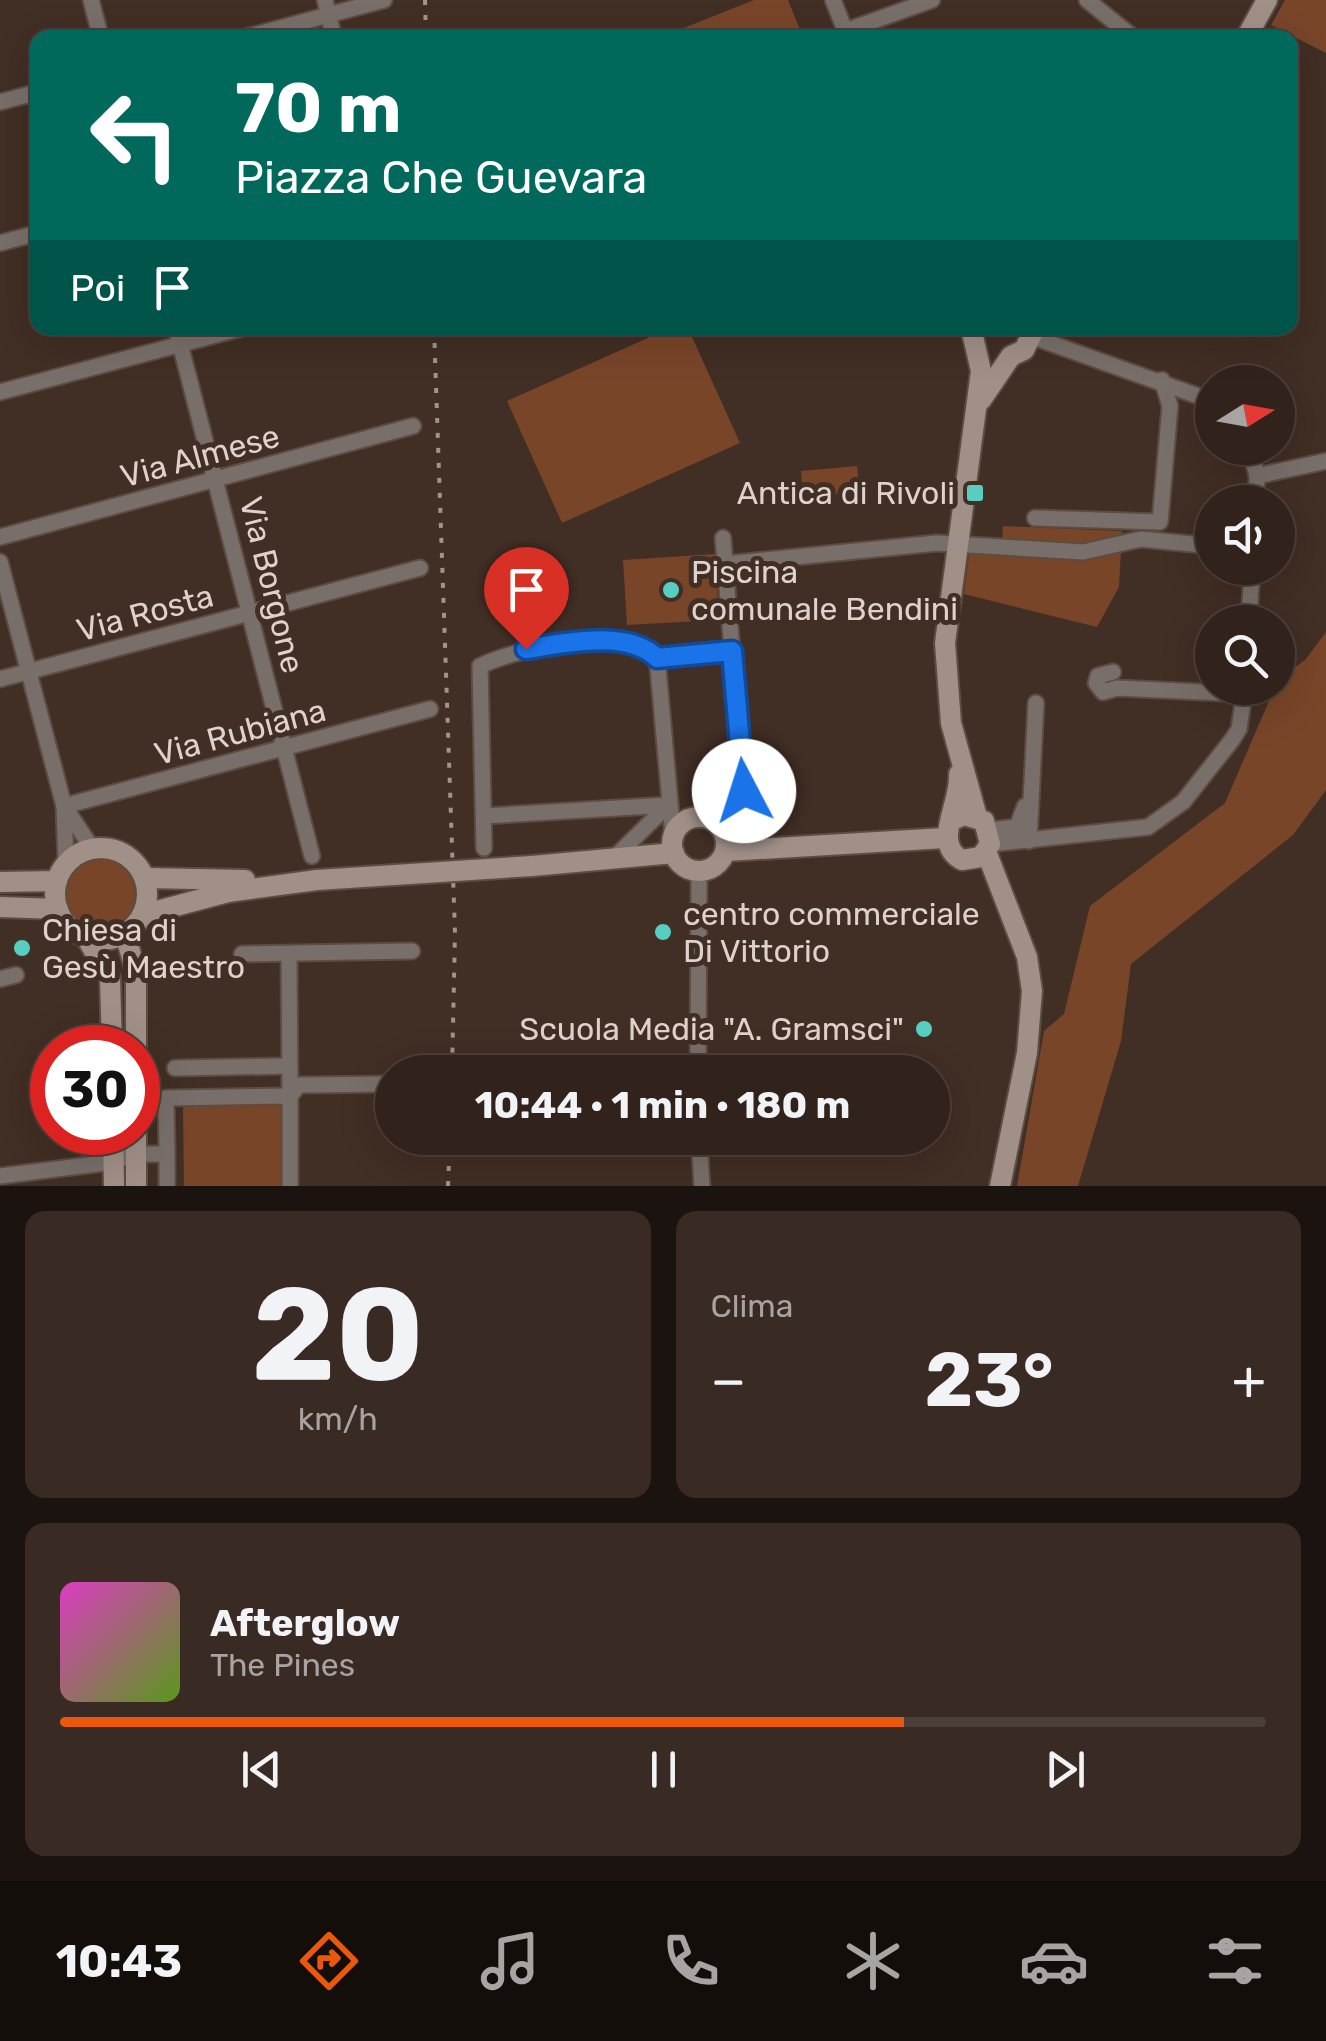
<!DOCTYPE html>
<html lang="it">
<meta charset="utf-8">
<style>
body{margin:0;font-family:Rubik,sans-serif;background:#392a24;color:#f1f3f6;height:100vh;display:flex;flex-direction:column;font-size:38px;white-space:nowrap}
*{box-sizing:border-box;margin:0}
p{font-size:32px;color:#a8a4a3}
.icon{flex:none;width:55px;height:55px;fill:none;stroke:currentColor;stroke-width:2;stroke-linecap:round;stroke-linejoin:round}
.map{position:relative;height:1186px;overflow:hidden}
.side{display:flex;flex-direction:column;gap:25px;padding:25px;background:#1b130f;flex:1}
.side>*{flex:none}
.guide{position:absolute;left:30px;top:30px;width:1268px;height:305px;border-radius:20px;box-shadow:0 10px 40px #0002,0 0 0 2px #4c3f3a;background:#00695c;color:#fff;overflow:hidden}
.needle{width:65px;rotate:79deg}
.controls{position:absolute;left:1195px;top:365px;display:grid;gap:20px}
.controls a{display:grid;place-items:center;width:100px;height:100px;border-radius:50%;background:#31221b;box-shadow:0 10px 40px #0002,0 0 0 2px #4c3f3a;font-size:50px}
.speed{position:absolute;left:30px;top:1025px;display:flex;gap:20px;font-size:50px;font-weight:700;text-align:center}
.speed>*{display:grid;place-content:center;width:130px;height:130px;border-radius:50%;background:#31221b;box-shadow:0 10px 40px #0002,0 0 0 2px #4c3f3a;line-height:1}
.speed .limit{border:15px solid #d22;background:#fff;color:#111}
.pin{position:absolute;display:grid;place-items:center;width:85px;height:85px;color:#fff;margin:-102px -42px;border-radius:50% 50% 50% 0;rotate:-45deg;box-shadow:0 0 10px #0007}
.pin .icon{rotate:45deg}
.me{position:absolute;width:110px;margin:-55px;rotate:355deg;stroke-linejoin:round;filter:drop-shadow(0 0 8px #0008)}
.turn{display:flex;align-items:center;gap:35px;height:210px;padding:0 40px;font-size:45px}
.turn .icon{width:130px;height:130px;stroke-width:2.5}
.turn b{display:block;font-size:70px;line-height:85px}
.then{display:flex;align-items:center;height:95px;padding:0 40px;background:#0003;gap:20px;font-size:38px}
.big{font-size:75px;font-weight:700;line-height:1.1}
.side .tile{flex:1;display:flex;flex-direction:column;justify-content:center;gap:15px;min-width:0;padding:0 35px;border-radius:20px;background:#392a24}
.side .dial{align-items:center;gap:0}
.dial b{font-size:130px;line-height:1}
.song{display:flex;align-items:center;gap:30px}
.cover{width:120px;height:120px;border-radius:15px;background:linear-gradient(135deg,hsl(310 70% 55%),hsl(90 70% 35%))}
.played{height:10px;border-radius:5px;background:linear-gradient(90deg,#ea580c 70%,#4c3f3a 70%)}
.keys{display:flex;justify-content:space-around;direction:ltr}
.heat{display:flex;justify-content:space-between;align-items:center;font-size:55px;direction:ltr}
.side .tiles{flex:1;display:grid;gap:25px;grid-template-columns:1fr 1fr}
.tile:last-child{grid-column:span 2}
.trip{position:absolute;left:375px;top:1055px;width:575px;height:100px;border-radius:50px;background:#31221b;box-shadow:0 10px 40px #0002,0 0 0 2px #4c3f3a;font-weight:700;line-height:100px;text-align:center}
.tab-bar{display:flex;height:160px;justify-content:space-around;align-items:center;background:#140e0b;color:#a8a4a3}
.tab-bar .icon{width:70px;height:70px}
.tab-bar .selected{color:#ea580c}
.tab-bar b{font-size:45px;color:#f1f3f6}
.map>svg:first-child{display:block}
</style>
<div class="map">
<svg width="1326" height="1186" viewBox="0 0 1326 1186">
<rect width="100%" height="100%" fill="#412e24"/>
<!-- green -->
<g fill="#784529">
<polygon points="754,0 788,0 803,37 661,37"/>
<polygon points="1285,0 1326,0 1326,53 1271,25"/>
<polygon points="670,328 688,328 740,443 562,523 507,401"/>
<polygon points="857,466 860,492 803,497 801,471"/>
<polygon points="1003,526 1122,531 1119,587 1097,627 964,594 971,540 1002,540"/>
<polygon points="715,554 719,620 627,625 623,560"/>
<polygon points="1326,632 1326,790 1293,835 1131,964 1121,1041 1078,1186 1017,1186 1044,1031 1064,1014 1090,906 1225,803 1278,680 1305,660"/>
<circle cx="101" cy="895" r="38"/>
<polygon points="283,1105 284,1186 184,1186 183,1106"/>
</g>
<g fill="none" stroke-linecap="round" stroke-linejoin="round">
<defs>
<g id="street">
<polyline points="91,0 101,38"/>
<polyline points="325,0 334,38"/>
<polyline points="833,0 848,38"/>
<polyline points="1087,0 1134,38"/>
<polyline points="845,31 932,0"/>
<polyline points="243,38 384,0"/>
<polyline points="0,102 38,92"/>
<polyline points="0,243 38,233"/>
<polyline points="176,328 312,856"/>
<polyline points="1033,337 1212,401"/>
<polyline points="0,392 242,328"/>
<polyline points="1250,448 1257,476 1256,502"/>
<polyline points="1257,476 1326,461"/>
<polyline points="1035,518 1160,522 1170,406 1162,380"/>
<polyline points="0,537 413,426"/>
<polyline points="723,538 748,849"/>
<polyline points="0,562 64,806 66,864"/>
<polyline points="725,564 937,543 1083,552 1141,539 1212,546"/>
<polyline points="1249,622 1252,568"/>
<polyline points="1113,672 1098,676 1096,683 1103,692 1117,688 1245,694"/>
<polyline points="0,679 420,568"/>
<polyline points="64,806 430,709"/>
<polyline points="64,806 92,848"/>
<polyline points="484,816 668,805"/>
<polyline points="989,830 1017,827 1025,806"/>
<polyline points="724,834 743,792"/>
<polyline points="673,836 657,657 732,651"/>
<polyline points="1029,841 1036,703"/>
<polyline points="990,844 1148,827 1183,802 1232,740 1239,729 1245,688"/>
<path d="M484,848L480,666C521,647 621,625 657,657"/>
<polyline points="614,858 668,805"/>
<polyline points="242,954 412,951"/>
<polyline points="289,954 290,1096"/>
<polyline points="0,979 16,975"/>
<polyline points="175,1068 290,1066"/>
<polyline points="698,1072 699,871"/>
<polyline points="290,1096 299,1085 392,1084"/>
<polyline points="699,1138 702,1186"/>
<polyline points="167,1154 167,1186"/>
<polyline points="0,1176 113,1162 136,1154 167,1154 166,1098 290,1096 290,1186"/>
</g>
<g id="secondary">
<polyline points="1246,38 1267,0"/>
<polyline points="971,328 981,371 945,643 951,723 977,817"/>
<polyline points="981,400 1011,356 1024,350 1035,328"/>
<circle cx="699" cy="844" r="27"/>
<path d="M953,820L964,815L984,821L990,844L981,857L962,860C931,843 961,805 959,774"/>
<circle cx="101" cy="894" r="46"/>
<polyline points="726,851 945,838"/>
<polyline points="986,851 1027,957 1032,991 1027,1053 1000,1186"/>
<polyline points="532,866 674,853"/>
<polyline points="145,878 245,880"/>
<polyline points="0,882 57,881"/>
<polyline points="0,907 58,909"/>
<polyline points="142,915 228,892 317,880"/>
<polyline points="125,934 136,972 136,1048"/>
<polyline points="86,937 110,978 112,1048"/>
<polyline points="113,1132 114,1186"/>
<polyline points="136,1132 136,1186"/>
</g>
</defs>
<!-- street casing -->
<use href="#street" stroke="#5d4c42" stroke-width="19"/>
<!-- secondary casing -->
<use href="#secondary" stroke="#5d4c42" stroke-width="24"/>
<!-- street -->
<use href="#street" stroke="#796f6a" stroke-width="15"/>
<!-- secondary -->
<use href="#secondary" stroke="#a09088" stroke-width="20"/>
<!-- rail -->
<g stroke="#a2938b" stroke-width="4" stroke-dasharray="5 10" stroke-linecap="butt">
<polyline points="425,0 426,38"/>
<polyline points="434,328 455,933 452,1072"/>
<polyline points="448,1186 450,1138"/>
</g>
<defs>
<polyline id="secondary-bridge" points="317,880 532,866"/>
</defs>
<!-- secondary-bridge casing -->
<use href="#secondary-bridge" stroke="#5d4c42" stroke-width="24" stroke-linecap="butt"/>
<!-- secondary-bridge -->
<use href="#secondary-bridge" stroke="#a09088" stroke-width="20"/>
</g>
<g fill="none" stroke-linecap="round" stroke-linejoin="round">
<defs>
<path id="route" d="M526,649C565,643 627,629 657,658L732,651L744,791"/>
</defs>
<!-- route casing -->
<use href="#route" stroke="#114b97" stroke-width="25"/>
<!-- route -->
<use href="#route" stroke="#1a73e8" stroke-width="18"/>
</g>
<!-- markers -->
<g fill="#58cec0" stroke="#412e24" stroke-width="4">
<rect x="965" y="483" width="20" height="20" rx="5"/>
<circle cx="671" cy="590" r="10"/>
<circle cx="663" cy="932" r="10"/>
<circle cx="22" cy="948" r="10"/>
<circle cx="924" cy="1029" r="10"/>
</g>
<g text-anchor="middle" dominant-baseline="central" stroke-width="10" stroke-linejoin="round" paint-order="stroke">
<!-- street labels -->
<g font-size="32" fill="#dfd2cc" stroke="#412e24">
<text transform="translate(200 456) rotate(-15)">Via Almese</text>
<text transform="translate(272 585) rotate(76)">Via Borgone</text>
<text transform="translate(145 613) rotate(-15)">Via Rosta</text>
<text transform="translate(240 732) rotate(-15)">Via Rubiana</text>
</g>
<!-- poi labels -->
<g font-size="32" fill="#dfd2cc" stroke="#412e24" text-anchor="start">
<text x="955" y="493" text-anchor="end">Antica di Rivoli</text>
<text x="691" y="572">Piscina<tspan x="691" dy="37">comunale Bendini</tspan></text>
<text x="683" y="914">centro commerciale<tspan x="683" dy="37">Di Vittorio</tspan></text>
<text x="42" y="930">Chiesa di<tspan x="42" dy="37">Gesù Maestro</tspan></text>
<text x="904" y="1029" text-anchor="end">Scuola Media "A. Gramsci"</text>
</g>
</g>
</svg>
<div class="controls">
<a><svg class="needle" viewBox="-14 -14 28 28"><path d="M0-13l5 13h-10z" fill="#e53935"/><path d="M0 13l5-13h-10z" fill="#a8a4a3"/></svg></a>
<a><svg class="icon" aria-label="sound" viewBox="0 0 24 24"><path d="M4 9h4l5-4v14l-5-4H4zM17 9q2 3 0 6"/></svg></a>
<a><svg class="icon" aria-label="search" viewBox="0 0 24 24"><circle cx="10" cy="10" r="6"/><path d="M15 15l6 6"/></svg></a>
</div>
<div class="speed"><div class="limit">30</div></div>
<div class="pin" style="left:526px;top:649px;background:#d93025"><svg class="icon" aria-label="arrive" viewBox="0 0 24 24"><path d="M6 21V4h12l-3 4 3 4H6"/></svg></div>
<svg class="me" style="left:744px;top:791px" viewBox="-20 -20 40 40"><circle r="19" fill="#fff"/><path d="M0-13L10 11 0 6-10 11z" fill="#1a73e8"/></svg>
<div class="trip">10:44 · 1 min · 180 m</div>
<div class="guide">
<div class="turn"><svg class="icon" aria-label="left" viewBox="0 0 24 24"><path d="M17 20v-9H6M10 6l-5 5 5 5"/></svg><div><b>70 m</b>Piazza Che Guevara</div></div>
<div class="then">Poi<svg class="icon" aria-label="arrive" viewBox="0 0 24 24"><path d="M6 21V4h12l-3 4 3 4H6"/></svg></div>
</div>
</div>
<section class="side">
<div class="tiles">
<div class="tile dial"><b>20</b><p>km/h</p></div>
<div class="tile"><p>Clima</p>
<div class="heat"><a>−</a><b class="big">23°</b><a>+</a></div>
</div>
<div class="tile">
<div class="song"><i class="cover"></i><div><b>Afterglow</b><p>The Pines</p></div></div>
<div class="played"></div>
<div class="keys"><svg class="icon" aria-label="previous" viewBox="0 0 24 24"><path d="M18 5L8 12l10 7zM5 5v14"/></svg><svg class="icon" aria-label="pause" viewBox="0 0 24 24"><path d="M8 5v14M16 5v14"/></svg><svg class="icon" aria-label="next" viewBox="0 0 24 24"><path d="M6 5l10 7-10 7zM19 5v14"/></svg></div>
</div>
</div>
</section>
<nav class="tab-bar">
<b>10:43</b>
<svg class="icon selected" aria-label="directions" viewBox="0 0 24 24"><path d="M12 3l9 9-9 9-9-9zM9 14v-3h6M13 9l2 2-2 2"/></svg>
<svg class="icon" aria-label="music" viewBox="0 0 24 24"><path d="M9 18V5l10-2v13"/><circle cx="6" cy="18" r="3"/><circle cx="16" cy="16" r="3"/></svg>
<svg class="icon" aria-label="phone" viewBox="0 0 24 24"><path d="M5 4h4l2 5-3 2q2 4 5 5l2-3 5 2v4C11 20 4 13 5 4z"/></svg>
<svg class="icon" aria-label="climate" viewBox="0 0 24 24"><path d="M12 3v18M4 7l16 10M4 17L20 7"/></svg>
<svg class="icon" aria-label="car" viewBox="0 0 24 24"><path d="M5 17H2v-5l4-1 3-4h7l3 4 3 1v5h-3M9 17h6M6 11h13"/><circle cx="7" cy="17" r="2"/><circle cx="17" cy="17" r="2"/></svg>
<svg class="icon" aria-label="filters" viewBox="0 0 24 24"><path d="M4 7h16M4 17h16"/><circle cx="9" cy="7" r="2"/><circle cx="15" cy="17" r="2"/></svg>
</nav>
